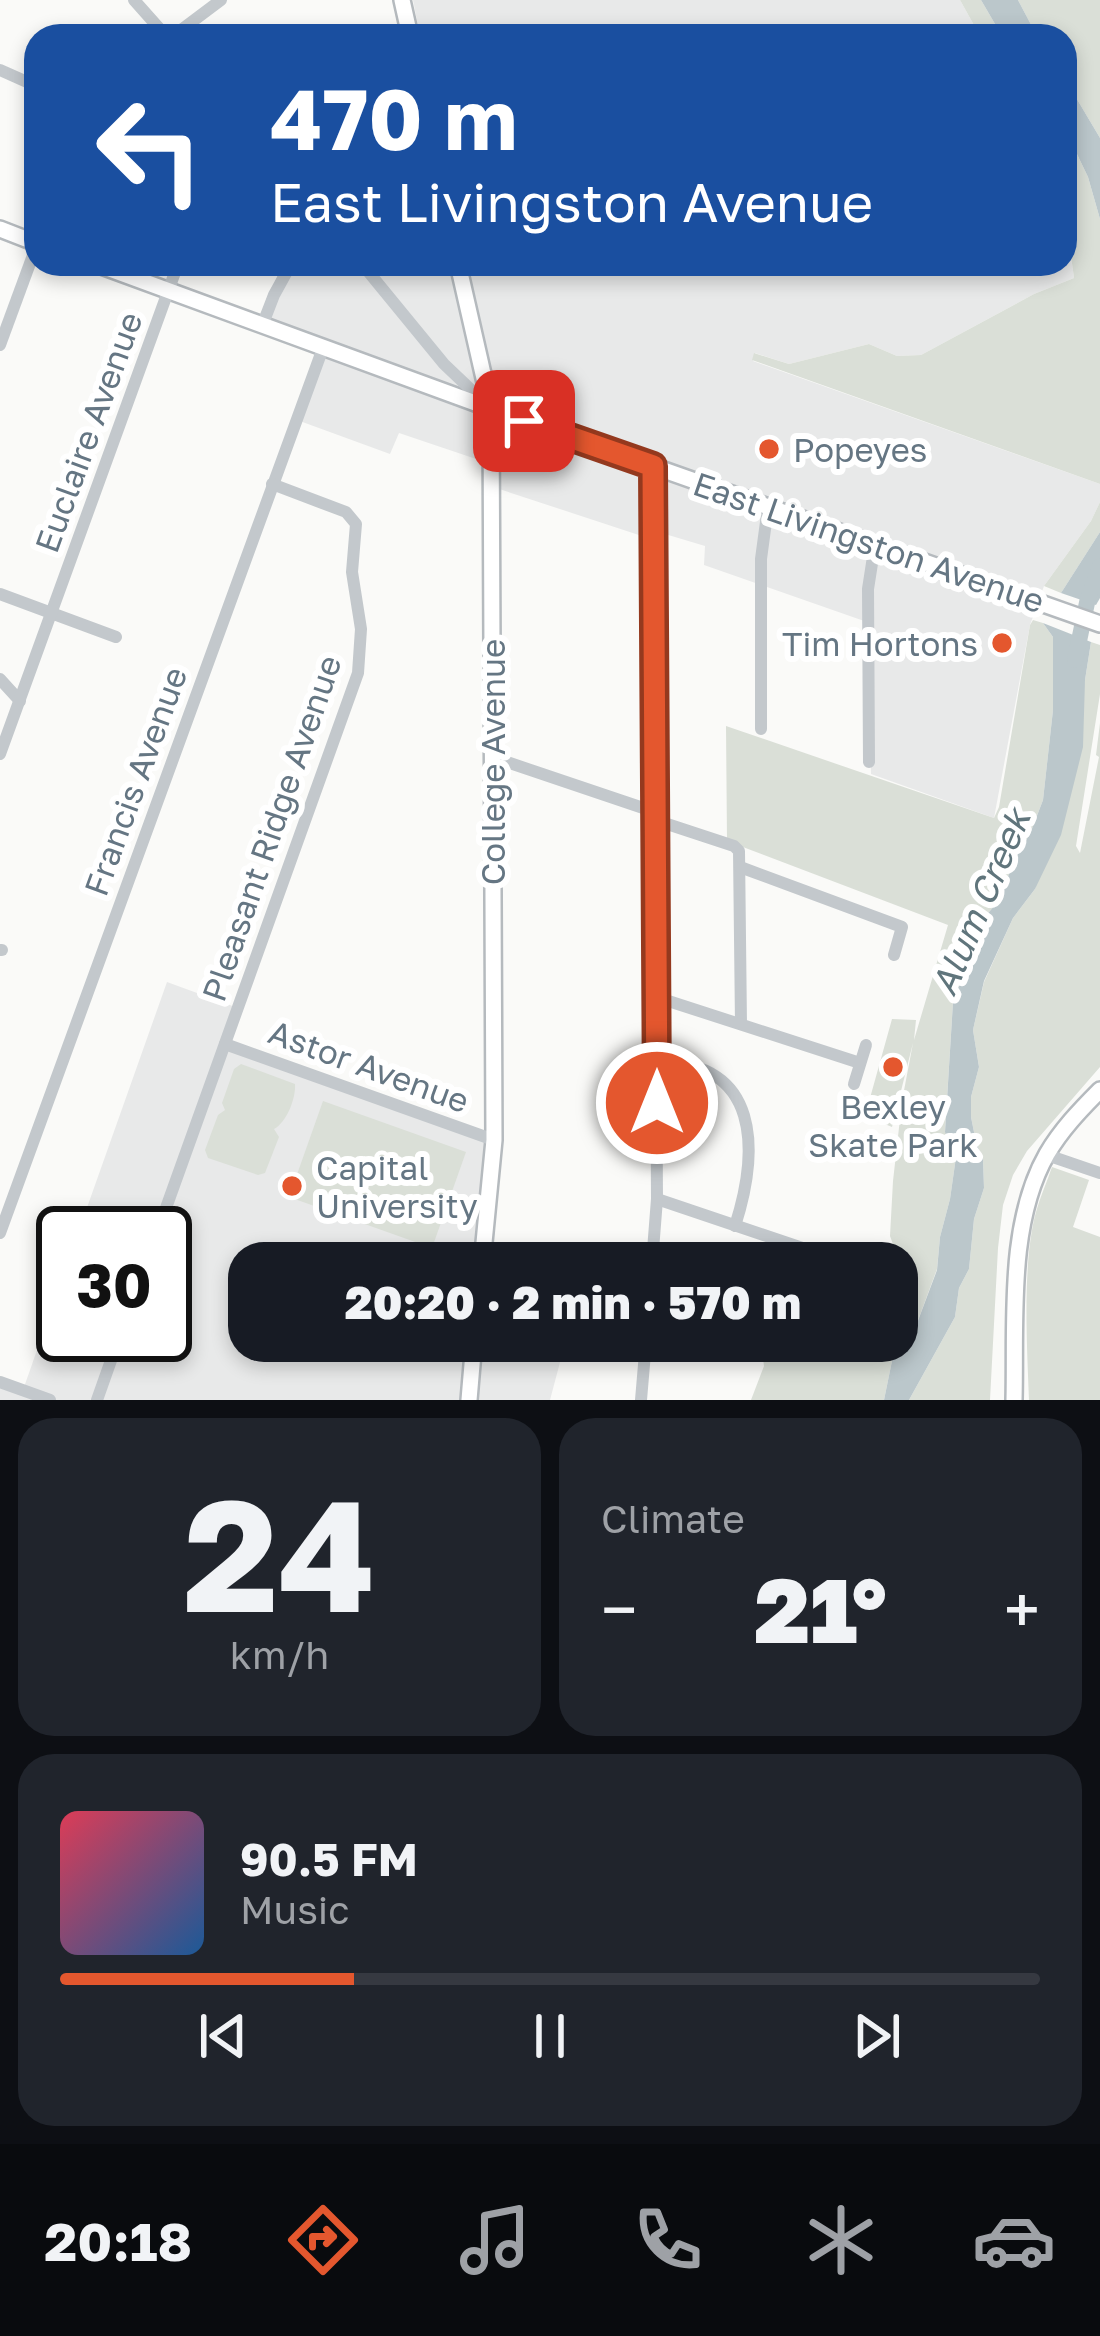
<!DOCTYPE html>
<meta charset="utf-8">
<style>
body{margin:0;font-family:"Golos Text",sans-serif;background:#20242c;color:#f1f3f6;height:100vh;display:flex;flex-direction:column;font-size:45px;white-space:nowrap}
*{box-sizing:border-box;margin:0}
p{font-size:39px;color:#9ea1a6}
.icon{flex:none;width:66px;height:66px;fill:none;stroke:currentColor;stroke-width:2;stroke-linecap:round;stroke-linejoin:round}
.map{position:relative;height:1400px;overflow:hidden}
.drawer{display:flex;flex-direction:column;gap:18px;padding:18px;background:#0d0f14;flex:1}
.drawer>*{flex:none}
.guide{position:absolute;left:24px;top:24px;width:1053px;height:252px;border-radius:36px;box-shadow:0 6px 18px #0003;background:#1a4fa0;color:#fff;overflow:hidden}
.speed{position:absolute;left:36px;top:1206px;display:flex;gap:24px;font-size:60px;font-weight:700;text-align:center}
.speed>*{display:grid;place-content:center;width:156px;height:156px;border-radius:50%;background:#171b24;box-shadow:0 6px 18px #0003;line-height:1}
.speed .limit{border:6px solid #111;border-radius:18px;background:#fff;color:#111}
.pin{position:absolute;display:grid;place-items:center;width:102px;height:102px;color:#fff;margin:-51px;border-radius:24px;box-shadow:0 6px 18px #0006}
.me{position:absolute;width:132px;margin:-66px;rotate:0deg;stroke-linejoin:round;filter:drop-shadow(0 0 9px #0008)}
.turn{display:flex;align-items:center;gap:42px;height:252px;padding:0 48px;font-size:54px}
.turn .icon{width:156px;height:156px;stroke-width:2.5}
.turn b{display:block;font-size:84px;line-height:102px}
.big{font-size:90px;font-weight:800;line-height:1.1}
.drawer .card{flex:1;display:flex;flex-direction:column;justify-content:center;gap:18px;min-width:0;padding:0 42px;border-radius:36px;background:#20242c}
.drawer .dial{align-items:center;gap:0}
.dial b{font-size:156px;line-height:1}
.song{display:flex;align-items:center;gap:36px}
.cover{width:144px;height:144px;border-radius:18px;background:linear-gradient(135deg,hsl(350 70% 55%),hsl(210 70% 35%))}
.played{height:12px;border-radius:6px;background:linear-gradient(90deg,#e4572e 30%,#363941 30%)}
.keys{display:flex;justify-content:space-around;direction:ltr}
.heat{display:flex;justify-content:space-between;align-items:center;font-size:66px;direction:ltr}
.drawer .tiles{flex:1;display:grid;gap:18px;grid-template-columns:1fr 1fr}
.card:last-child{grid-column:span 2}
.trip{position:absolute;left:228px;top:1242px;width:690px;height:120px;border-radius:36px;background:#171b24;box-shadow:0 6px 18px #0003;font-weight:800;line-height:120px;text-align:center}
.tabs{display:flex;height:192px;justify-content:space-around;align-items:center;background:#090b0e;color:#9ea1a6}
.tabs .icon{width:84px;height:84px}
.tabs .selected{color:#e4572e}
.tabs b{font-size:54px;color:#f1f3f6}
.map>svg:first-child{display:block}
</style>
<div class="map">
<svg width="1100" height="1400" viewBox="0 0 1100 1400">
<rect width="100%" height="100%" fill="#fafaf8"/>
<!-- built -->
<g fill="#e8e9e9">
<polygon points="413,0 960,0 980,36 420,36"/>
<polygon points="1065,212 1074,278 1034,294 921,355 897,356 869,344 789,364 755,353 753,361 1100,484 1100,502 1091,521 1044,586 1030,625 994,818 871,774 867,622 704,565 705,546 655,531 654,540 490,486 488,463 399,433 390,454 297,420 323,350 257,327 278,275 286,264 1065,264"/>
<polygon points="167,982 238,1008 226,1043 494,1140 482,1263 249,1263 249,1341 534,1341 563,1351 550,1400 0,1400 0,1382 23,1390 63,1276 63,1335 165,1335 165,1233 78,1233"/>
</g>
<!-- green -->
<g fill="#dadfd7">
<polygon points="960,0 981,0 1002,36 980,36"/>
<polygon points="1018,0 1100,0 1100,138 1065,79 1065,36 1037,36"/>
<polygon points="1065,129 1088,177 1100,219 1100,484 752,360 754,353 789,364 869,344 897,356 921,355 1034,294 1074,278 1065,212"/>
<polygon points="1100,502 1100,532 1061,593 1044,586 1091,521"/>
<path d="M1033,620L1043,623L1053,637V710L1043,800L1030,834L1015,857L1000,899L984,918L953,1002L945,1131L956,1157L950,1199L940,1237L937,1269L910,1342L893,1356L884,1400H751L764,1366L763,1359L734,1345V1341C750,1341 766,1340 782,1341C809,1343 830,1362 855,1341H897V1290L904,1293L912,1287L914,1279L897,1255L890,1236L893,1181L902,1101L913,1043L892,1127L865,1116L892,1019L916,1020L914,1040L948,925L727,841L726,726L994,818L999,807L1030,625Z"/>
<polygon points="1091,642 1100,645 1100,694 1076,846 1080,853 1099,757 1096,755 1100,723 1100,1067 1027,1151 1013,1175 1003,1205 998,1248 990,1400 909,1400 955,1317 959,1288 969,1269 974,1219 984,1188 983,1159 976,1142 971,1117 971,1097 979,1067 973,1030 984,982 1013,918 1035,889 1085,680"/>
<path d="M241,1064L295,1084C296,1098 287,1122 274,1129L279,1137L265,1173L258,1175L208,1158L205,1150L218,1115L225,1110L222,1103L234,1069Z"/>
<polygon points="323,1101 466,1152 432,1248 289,1197"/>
<path d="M1052,1167L1089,1180L1073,1227L1100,1237V1400H1029C1027,1345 1022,1263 1036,1212C1040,1197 1047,1182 1052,1167Z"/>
</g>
<!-- water -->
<g fill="#bbc7cb">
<polygon points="981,0 1018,0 1037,36 1002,36"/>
<polygon points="1065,79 1100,138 1100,219 1088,177 1065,129"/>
<polygon points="1100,532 1100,598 1096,605 1061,593"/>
<polygon points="1043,623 1091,642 1085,680 1083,747 1061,835 1035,889 1013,918 984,981 973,1030 979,1067 971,1097 971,1117 976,1142 983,1159 984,1188 974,1219 969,1269 959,1288 955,1317 909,1400 884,1400 893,1356 910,1342 937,1270 940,1237 950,1199 956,1157 945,1132 953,1002 984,918 1000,899 1015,857 1030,834 1043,800 1053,710 1053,637"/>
</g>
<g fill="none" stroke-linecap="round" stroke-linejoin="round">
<!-- river -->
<polyline stroke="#bbc7cb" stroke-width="16" points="1075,660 1088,598 1100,566"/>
<defs>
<g id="major">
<polyline points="402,0 410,36"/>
<polyline points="0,229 36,243"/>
<polyline points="96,264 508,415 1100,624"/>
<polyline points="458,264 491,409 494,1140 482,1263"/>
<polyline points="469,1400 474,1341"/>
<path d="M1014,1400C1016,1322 1007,1224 1047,1154C1061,1130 1080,1110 1100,1090"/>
</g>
</defs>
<!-- major casing -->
<use href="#major" stroke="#b5babe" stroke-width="20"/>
<!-- minor -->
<g stroke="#c3c8cc" stroke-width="12">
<polyline points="134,0 166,36"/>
<polyline points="173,36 221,0"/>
<polyline points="0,70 36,86"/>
<polyline points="362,264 444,364 486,404"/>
<polyline points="262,326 274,295 291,264"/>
<polyline points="0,345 36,247"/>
<polyline points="0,594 116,637"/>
<polyline points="0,679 20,701"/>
<polyline points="761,729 761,559 768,507"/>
<polyline points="0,754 178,264"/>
<polyline points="492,757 655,812"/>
<polyline points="869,762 868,589 875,544"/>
<polyline points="655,820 734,846 739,851 741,1024"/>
<polyline points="740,867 902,927 894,955"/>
<polyline points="0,950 2,950"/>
<polyline points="656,997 860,1063"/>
<polyline points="225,1044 494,1140"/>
<path d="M657,1062C761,1061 759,1151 735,1226"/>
<polyline points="854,1084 866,1045"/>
<polyline points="1047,1155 1100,1173"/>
<polyline points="657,1199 835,1259"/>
<polyline points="0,1233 323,348"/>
<polyline points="157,1233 358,673 361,629 352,572 356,524 346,512 272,484"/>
<polyline points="652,1263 657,1199 653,467"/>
<polyline points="0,1382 50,1400"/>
<polyline points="97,1400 120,1335"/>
<polyline points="641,1400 646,1341"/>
</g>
<!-- major -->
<use href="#major" stroke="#fff" stroke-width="15"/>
</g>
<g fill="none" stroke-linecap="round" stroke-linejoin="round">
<defs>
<polyline id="route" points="524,421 653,466 657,1103"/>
</defs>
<!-- route casing -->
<use href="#route" stroke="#94391e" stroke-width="30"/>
<!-- route -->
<use href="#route" stroke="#e4572e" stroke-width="21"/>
</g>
<!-- markers -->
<g fill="#e4572e" stroke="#fff" stroke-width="4.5">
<circle cx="769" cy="449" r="12"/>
<circle cx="1002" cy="643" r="12"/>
<circle cx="893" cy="1067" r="12"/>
<circle cx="292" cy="1186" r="12"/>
</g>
<g text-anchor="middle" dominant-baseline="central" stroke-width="12" stroke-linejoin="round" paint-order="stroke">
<!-- street labels -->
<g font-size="33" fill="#657683" stroke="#fff">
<text transform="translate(88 432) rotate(-70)">Euclaire Avenue</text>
<text transform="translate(869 542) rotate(19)">East Livingston Avenue</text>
<text transform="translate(492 762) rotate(-90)">College Avenue</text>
<text transform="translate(135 781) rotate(-70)">Francis Avenue</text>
<text transform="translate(271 828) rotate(-71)">Pleasant Ridge Avenue</text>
<text transform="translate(369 1066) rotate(20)">Astor Avenue</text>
</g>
<!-- poi labels -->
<g font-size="33" fill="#657683" stroke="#fff" text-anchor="start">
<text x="793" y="449">Popeyes</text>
<text x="978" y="643" text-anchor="end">Tim Hortons</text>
<text x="893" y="1106" text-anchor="middle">Bexley<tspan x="893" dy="38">Skate Park</tspan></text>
<text x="316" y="1167">Capital<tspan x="316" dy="38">University</tspan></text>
</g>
<!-- water labels -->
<g font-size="36" font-style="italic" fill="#60757c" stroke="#fff">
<text transform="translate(980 902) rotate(-67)">Alum Creek</text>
</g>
</g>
</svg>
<div class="speed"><div class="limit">30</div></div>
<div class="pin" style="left:524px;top:421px;background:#d93025"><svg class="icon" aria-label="arrive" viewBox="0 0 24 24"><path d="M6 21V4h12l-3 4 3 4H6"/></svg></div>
<svg class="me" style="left:657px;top:1103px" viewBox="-20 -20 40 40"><circle r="17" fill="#e4572e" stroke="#fff" stroke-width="3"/><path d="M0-11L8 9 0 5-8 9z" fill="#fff"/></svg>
<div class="trip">20:20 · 2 min · 570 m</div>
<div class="guide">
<div class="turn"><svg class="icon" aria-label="left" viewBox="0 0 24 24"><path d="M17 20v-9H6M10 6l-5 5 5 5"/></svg><div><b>470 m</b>East Livingston Avenue</div></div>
</div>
</div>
<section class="drawer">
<div class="tiles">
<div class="card dial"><b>24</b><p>km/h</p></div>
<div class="card"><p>Climate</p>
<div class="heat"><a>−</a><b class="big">21°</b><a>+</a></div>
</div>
<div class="card">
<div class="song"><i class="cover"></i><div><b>90.5 FM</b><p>Music</p></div></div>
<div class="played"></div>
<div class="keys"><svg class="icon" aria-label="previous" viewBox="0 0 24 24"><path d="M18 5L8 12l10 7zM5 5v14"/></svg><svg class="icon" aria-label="pause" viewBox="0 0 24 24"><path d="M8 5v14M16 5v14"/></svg><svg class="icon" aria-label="next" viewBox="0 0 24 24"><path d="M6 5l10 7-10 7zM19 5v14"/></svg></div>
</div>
</div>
</section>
<nav class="tabs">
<b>20:18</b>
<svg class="icon selected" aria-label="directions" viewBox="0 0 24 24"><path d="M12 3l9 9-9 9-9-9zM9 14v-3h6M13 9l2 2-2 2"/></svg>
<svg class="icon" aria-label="music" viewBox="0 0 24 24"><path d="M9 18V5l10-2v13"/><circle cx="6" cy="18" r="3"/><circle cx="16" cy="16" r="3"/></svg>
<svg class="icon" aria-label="phone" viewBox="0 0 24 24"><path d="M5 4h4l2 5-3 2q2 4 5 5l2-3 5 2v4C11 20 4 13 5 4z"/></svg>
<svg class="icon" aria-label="climate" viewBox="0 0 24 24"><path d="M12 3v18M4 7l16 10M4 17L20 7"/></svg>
<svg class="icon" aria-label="car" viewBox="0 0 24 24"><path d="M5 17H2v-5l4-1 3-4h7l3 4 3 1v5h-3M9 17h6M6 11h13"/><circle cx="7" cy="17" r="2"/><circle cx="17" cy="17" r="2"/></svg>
</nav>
